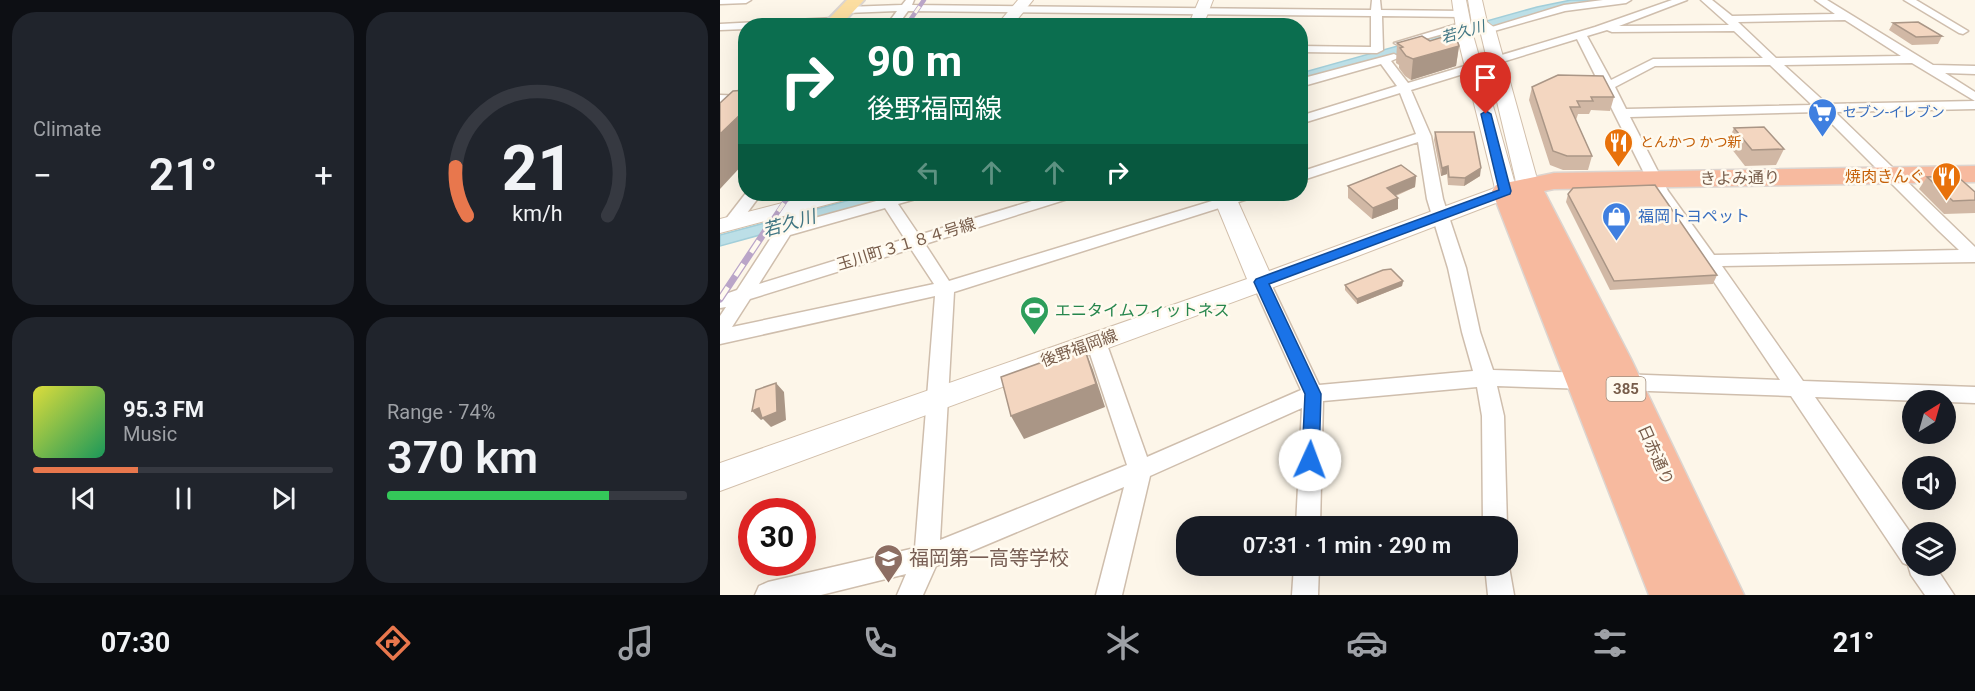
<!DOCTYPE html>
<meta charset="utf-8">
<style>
body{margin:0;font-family:Roboto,"Noto Sans JP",sans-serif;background:#20242c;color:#f1f3f6;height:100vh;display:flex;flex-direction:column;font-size:22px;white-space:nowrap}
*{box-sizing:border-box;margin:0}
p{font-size:20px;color:#9ea1a6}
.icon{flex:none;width:33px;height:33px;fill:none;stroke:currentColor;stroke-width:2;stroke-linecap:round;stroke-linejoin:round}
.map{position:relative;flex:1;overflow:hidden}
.drawer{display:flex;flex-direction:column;gap:12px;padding:12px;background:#0d0f14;width:720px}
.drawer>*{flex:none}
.banner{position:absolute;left:18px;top:18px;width:570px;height:183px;border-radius:24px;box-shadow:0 6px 24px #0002;background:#0b6e4f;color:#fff;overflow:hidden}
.needle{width:39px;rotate:37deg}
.controls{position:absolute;left:1182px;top:390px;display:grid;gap:12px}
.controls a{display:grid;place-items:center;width:54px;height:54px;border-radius:50%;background:#171b24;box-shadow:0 6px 24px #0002;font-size:30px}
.speed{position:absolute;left:18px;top:498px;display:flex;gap:12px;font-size:30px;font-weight:700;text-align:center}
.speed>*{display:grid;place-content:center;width:78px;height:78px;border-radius:50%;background:#171b24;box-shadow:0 6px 24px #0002;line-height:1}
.speed .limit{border:9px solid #d22;background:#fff;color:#111}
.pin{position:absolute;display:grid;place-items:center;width:51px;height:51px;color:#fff;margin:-62px -26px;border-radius:50% 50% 50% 0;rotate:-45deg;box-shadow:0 0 6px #0007}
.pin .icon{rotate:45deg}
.me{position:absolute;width:66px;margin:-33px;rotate:2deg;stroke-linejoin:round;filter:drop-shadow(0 0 4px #0008)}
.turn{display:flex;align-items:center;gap:21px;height:126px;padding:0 30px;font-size:27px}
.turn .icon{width:78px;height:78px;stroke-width:2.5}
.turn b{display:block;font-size:42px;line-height:51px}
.lanes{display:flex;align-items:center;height:57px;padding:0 30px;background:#0003;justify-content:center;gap:30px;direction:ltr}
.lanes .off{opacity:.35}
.big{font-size:45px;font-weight:600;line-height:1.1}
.drawer .tile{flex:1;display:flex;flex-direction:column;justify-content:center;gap:9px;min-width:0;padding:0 21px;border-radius:24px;background:#20242c}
.drawer .dial{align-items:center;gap:0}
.dial svg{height:156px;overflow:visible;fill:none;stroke:#363941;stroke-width:7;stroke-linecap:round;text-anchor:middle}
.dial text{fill:#f1f3f6;stroke:none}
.song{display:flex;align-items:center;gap:18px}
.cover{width:72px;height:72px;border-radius:9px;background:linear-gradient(135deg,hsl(60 70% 55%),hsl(150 70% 35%))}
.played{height:6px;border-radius:3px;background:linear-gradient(90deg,#e8774d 35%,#363941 35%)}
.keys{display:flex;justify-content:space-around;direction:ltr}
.heat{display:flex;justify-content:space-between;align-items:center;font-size:33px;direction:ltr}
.charge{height:9px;border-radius:4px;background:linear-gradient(90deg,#34c759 74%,#363941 0)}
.drawer .tiles{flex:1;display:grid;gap:12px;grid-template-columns:repeat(2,1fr)}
.trip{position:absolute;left:456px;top:516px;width:342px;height:60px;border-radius:24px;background:#171b24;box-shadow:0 6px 24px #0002;font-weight:600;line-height:60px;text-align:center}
.menu{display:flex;height:96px;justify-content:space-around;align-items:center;background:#090b0e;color:#9ea1a6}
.menu .icon{width:42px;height:42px}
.menu .on{color:#e8774d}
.menu b{font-size:27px;color:#f1f3f6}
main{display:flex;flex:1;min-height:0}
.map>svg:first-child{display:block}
</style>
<main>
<section class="drawer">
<div class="tiles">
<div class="tile"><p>Climate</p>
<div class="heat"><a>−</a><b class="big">21°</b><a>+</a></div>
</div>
<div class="tile dial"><svg viewBox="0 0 100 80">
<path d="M14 69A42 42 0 1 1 86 69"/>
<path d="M14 69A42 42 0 0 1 8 44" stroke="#e8774d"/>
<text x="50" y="56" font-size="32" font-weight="700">21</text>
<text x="50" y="72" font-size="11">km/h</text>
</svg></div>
<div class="tile">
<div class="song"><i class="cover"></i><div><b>95.3 FM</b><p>Music</p></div></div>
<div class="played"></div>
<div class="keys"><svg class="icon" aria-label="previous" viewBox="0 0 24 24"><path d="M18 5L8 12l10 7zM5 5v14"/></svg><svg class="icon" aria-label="pause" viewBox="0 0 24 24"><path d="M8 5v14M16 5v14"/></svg><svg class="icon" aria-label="next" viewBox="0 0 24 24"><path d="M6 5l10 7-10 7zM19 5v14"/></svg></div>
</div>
<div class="tile"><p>Range · 74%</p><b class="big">370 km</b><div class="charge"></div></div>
</div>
</section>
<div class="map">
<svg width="1255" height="595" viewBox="0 0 1255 595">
<rect width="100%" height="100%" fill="#fdf6e9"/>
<!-- water -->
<g fill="#bcdfe7" stroke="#a2ced9" stroke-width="1.5">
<polygon points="851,0 896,0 827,11 581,82 581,73 817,7"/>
<polygon points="152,194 189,194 0,246 0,235"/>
</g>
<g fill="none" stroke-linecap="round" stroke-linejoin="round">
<defs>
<g id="street">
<polygon points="0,0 31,0 26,3 0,4"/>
<polygon points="186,0 194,0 192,5 651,10 652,0 660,0 661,10 742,11 747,14 742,17 662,16 663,50 657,53 580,52 580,46 651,47 651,16 188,11 177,26 166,26 177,11 126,13 121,10 126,7 182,5"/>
<polygon points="883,0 911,0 906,3 845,11 767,33 762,30 844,5"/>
<path d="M952,0H967L899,26L1009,25L981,0H992L1012,16L1115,14L1095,0H1107L1213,65L1255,66V74L1225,73L1255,92V101L1192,63L1064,65L1107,104L1255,101V109L1115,112L1255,247V262L1002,266L1083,381L1255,387V403L1095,397L1192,535V566H1215L1234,595H1205L1191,575L1188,565L1183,563L1071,396L900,390L893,388L890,382L893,376L900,374L1060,380L933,191L857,39L691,90L711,136L723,199L746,268L760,332L773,370L869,373L876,375L879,381L876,387L869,389L777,386L784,416L787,526H763L762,416L757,387L603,401L600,526H576L582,408L430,476L402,595H376L404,487L216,566L203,595H177L186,574L101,595H35L39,586L48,582L195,548L215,296L0,344V316L6,307L0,308V296L17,290L58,227L80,201H90L93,204L80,222L160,200L159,194H173L174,196L205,194L203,197L178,204L199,235L335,194H357L354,197L205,244L229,281L515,194H537L534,197L234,292L220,540L407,465L366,342L369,337L376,335L383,337L386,342L427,457L581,390L532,282L535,278H547L550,282L599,385L753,371L742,332L728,268L707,199L698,142L580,181V172L696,134L680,93L580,124V116L677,86L661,64L580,87V79L674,54L680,57L671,61L688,83L875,27ZM1125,20L1181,56L1056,58L1018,22ZM887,30L892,32L1014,31L1043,58L933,59L891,80L867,36ZM1050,65L1092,105L906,109L895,87L935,66ZM1100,112L1219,231L1239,250L994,255L948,191L910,117ZM165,208L185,239L39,284L70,235ZM191,249L214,284L12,327L30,299Z"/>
<polygon points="1184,0 1196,0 1248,31 1243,34 1239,33"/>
<polygon points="114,18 119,21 118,23 26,26 26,29 0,30 0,24"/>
<polygon points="744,22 749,25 748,27 680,46 674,43"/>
<polygon points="0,95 26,96 26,104 0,103"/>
<polygon points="26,193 41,194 16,228 4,228 2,224"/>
<polygon points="788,561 794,595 768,595 765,566 788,566"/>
<polygon points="574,566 599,566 598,595 572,595"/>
</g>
<g id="secondary">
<polygon points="298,0 313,0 292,26 276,26"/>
<polygon points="479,0 493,0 483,26 468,26"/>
<polygon points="732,0 746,0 753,35 797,191 794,196 630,259 0,491 0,463 527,279 492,194 515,195 549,271 775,188 737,35"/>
<polygon points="748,0 762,0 767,22 775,28 819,186 816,191 808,192 800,191 797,186 760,30 752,24"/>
<polygon points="97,194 131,194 128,199 0,233 0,219"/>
</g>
<polygon id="primary" points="127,0 144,0 120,26 102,26"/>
<polygon id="highway" points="1255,166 1255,182 834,189 824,191 911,359 1024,595 929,595 772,191 776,185 834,173"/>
</defs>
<!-- street casing -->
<use href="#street" stroke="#cfbead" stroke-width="3"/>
<!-- secondary casing -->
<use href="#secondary" stroke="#d2bfab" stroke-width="2"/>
<!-- primary casing -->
<use href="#primary" stroke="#dcd5d0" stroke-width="4"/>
<!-- highway casing -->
<use href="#highway" stroke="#dcd5d0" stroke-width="3"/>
<!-- street -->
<use href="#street" fill="#fff" fill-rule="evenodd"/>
<!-- secondary -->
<use href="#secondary" fill="#fff" fill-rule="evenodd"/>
<!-- primary -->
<use href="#primary" fill="#fcdea1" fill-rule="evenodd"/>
<!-- highway -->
<use href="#highway" fill="#f7ba9f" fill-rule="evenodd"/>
<defs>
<polyline id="rail-far2" points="186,26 204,0"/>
<polyline id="rail-far1" points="47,228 70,194"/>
<polyline id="rail" points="0,299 48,227"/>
</defs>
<!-- rail-far2 casing -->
<use href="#rail-far2" stroke="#baa5c8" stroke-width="4.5"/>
<!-- rail-far1 casing -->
<use href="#rail-far1" stroke="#baa5c8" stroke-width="5"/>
<!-- rail casing -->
<use href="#rail" stroke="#baa5c8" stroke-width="7"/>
<!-- rail-far2 -->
<use href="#rail-far2" stroke="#fffaef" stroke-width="3" stroke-dasharray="8" stroke-linecap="butt"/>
<!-- rail-far1 -->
<use href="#rail-far1" stroke="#fffaef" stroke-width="4" stroke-dasharray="10" stroke-linecap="butt"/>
<!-- rail -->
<use href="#rail" stroke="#fffaef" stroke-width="4.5" stroke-dasharray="14" stroke-linecap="butt"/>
</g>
<!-- wall -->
<g fill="#d1b8a5">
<polygon points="1173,23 1222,36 1218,44 1192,45 1169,30"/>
<polygon points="710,41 739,46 736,66 691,80 685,76 679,68 679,65 676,63 677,43"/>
<polygon points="812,87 894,97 890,111 871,110 869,114 858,114 856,120 872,156 868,170 843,170 830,165 809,100"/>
<polygon points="1014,128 1064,149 1056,165 1025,166 1007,143"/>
<polygon points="715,132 760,176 744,186 728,185 727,174 721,176 714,140"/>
<polygon points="696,176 695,187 676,196 678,198 678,209 652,219 628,198 628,186"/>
<polygon points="1207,177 1255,192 1255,213 1224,214 1199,189"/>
<polygon points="848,194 997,275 993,284 890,290 846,202"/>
<polygon points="683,281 682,286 637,304 625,290 625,285"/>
</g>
<!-- shaded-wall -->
<g fill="#aa9686">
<polygon points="739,46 736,66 691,80 693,59"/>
<polygon points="26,109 26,161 0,189 0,134"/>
<polygon points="728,166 727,174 721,176 722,168"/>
<polygon points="761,168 760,176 744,186 745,178"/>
<polygon points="696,176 695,187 666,199 667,188"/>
<polygon points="678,198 678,209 652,219 653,208"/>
<polygon points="683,281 682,286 637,304 637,299"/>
<polygon points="364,347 373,370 385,407 304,439 291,416"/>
<polygon points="56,383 64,392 66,420 51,427 43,419 41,420 32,411"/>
</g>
<!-- building -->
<g fill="#f3d6c0" stroke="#aa9686" stroke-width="1.5">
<polygon points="1198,22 1222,36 1196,37 1173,23"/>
<polygon points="729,35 737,40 739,46 693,59 686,56 680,48 683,47 677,43 702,36 710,41"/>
<polygon points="838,75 883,76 894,97 871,97 873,101 857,101 860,107 850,107 872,156 847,156 833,151 812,87"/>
<polygon points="26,90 26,109 0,134 0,103 13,91"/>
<polygon points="1044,127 1064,149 1032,150 1014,128"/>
<polygon points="715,132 754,132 761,168 745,178 729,177 728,166 722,168"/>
<polygon points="681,165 696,176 667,188 678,198 653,208 628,186"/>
<polygon points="1237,176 1255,192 1255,200 1233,201 1207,177"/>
<polygon points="935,185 997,275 894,281 848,194 853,188"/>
<polygon points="671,269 683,281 637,299 625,285 663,270"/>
<polygon points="364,347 376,384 291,416 281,377"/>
<polygon points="56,383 57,412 42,418 39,408 32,411 36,390"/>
</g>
<!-- route -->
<polygon fill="#1a73e8" stroke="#114b97" stroke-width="1.5" points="766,111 771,114 791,191 790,194 549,284 601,394 599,460 596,466 590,468 584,466 582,460 585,394 534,282 536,279 779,190 761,114"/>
<!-- icons -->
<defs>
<symbol id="supermarket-pin" viewBox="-11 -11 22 30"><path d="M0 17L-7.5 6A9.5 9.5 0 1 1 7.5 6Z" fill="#3f7fe0" stroke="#fffaef"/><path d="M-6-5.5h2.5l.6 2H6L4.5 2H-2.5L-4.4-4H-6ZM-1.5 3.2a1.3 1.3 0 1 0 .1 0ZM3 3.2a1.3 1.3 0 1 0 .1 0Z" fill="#fff"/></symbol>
<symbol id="restaurant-pin" viewBox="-11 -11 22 30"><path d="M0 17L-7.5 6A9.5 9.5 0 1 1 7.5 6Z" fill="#e8710a" stroke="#fffaef"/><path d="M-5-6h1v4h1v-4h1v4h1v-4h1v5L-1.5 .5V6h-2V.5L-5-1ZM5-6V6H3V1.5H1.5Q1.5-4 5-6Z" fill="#fff"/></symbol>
<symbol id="shop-pin" viewBox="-11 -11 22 30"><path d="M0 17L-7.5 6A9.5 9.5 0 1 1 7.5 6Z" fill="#3f7fe0" stroke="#fffaef"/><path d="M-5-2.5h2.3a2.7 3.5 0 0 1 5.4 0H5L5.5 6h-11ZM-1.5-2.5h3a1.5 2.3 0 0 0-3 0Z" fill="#fff"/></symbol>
<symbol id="stadium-pin" viewBox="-11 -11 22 30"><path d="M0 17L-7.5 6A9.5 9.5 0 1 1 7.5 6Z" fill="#2e9e5b" stroke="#fffaef"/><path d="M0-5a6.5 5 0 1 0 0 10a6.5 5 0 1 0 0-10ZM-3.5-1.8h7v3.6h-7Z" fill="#fff"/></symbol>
<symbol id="school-pin" viewBox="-11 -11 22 30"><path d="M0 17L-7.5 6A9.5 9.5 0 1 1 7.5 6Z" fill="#8d6e63" stroke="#fffaef"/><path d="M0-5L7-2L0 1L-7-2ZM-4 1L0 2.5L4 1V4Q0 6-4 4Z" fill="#fff"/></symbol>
</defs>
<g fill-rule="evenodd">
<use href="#supermarket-pin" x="1086" y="96" width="33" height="45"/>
<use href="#restaurant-pin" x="882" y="126" width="33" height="45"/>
<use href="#restaurant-pin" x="1210" y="160" width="33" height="45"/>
<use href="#shop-pin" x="880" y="200" width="33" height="45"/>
<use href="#stadium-pin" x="298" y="294" width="33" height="45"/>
<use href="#school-pin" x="152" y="542" width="33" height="45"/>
</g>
<g text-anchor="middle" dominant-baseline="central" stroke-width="5" stroke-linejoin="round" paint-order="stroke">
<!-- far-shop labels -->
<g font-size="14" fill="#366cbe" stroke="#fffaef" text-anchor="start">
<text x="1123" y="112">セブン-イレブン</text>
</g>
<!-- far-food labels -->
<g font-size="14" fill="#c56008" stroke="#fffaef" text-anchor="start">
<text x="920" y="142">とんかつ かつ新</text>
</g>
<!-- far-water labels -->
<g font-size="15" font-style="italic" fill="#417684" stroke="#fffaef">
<text transform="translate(743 32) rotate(-16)">若久川</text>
</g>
<!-- shield labels -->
<rect fill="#fffaef" stroke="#a08c7c" stroke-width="1.5" x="886.5" y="377" width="39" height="24" rx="4.5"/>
<g font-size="15" font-weight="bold" fill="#785d4b">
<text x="906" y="389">385</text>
</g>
<!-- food labels -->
<g font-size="16" fill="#c56008" stroke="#fffaef" text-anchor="end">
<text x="1205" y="176">焼肉きんぐ</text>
</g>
<!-- street labels -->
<g font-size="16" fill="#785d4b" stroke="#fffaef">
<text transform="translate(1020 178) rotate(-1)">きよみ通り</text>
<text transform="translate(186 244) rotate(-17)">玉川町３１８４号線</text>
<text transform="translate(359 348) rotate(-20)">後野福岡線</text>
<text transform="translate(936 455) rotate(66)">日赤通り</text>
</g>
<!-- shop labels -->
<g font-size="16" fill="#366cbe" stroke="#fffaef" text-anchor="start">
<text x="918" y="216">福岡トヨペット</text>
</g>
<!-- leisure labels -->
<g font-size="16" fill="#27864d" stroke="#fffaef" text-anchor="start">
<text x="335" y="310">エニタイムフィットネス</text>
</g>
<!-- water labels -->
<g font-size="18" font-style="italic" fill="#417684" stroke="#fffaef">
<text transform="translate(69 223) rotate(-16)">若久川</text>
</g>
<!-- near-education labels -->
<g font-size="20" fill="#785e54" stroke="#fffaef" text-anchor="start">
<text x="189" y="558">福岡第一高等学校</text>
</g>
</g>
</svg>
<div class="controls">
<a><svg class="needle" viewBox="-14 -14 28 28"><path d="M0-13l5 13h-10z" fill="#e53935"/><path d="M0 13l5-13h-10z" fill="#9ea1a6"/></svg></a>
<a><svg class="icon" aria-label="sound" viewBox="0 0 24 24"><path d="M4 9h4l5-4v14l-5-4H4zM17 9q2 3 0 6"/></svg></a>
<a><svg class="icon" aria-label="layers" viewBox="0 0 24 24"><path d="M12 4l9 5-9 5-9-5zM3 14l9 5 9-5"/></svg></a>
</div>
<div class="speed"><div class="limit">30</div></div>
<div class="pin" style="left:766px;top:114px;background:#d93025"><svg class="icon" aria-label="arrive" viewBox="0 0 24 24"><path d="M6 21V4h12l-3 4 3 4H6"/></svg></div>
<svg class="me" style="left:590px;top:460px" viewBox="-20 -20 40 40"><circle r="19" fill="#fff"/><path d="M0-13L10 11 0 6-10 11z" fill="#1a73e8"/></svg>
<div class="trip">07:31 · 1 min · 290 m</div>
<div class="banner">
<div class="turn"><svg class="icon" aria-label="right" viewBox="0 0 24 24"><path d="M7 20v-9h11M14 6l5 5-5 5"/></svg><div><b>90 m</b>後野福岡線</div></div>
<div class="lanes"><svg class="icon off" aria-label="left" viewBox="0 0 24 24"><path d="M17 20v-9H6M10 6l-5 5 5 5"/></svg><svg class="icon off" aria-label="ahead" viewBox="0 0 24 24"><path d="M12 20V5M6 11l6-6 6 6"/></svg><svg class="icon off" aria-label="ahead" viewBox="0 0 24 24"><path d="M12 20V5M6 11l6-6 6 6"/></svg><svg class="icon" aria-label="right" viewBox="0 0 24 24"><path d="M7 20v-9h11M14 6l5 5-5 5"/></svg></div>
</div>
</div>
</main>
<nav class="menu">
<b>07:30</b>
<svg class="icon on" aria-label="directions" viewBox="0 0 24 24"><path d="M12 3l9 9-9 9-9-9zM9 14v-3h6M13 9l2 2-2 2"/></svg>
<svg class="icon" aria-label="music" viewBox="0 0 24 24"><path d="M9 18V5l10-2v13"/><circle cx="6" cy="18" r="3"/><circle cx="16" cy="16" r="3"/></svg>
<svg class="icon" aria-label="phone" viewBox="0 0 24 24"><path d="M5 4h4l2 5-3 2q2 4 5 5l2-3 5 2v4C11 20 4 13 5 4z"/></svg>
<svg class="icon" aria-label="climate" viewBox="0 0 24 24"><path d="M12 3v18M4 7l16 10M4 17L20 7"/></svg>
<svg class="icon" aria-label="car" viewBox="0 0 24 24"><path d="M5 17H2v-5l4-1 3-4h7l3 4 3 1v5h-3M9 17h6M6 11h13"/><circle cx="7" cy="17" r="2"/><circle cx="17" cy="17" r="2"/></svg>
<svg class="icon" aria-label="filters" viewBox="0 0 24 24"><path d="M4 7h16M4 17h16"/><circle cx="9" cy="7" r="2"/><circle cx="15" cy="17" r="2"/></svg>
<b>21°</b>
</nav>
